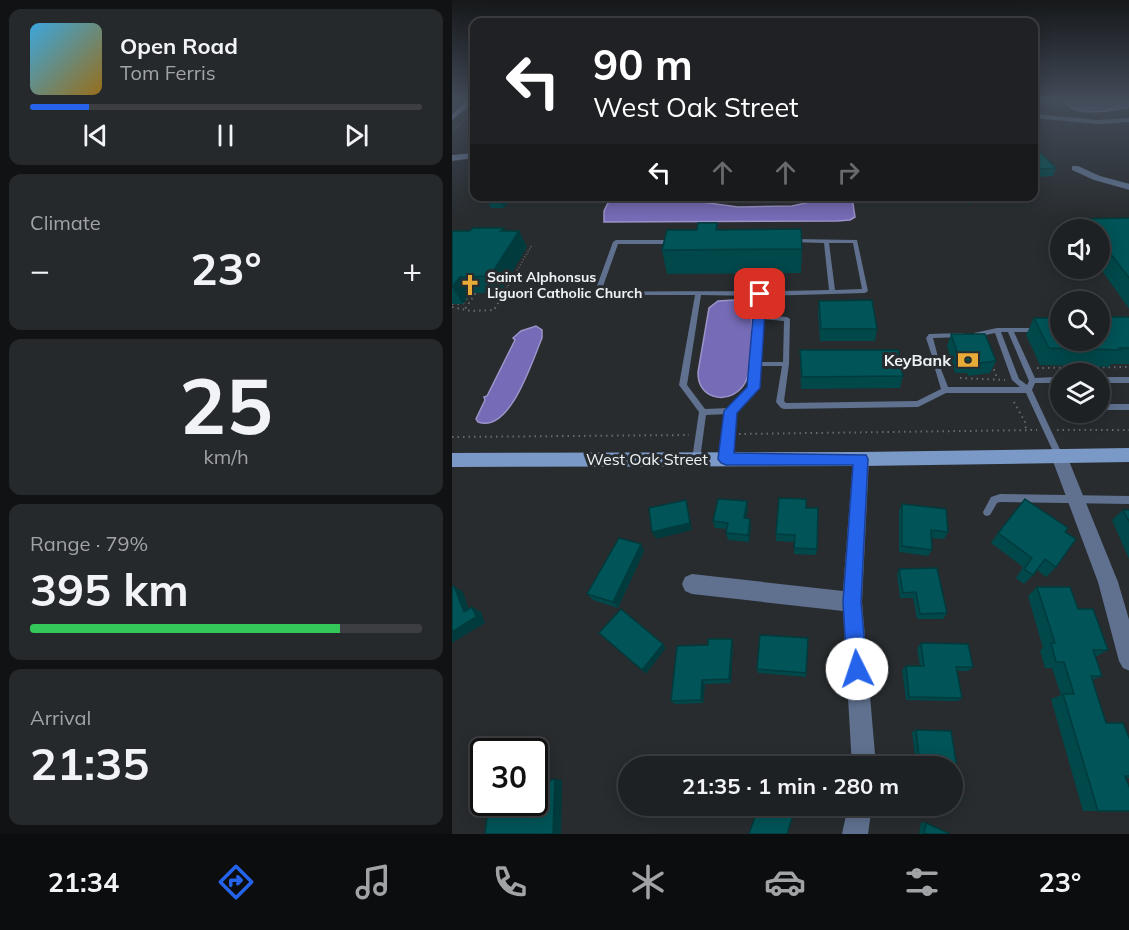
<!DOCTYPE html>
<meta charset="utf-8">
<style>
body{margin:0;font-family:Mulish,sans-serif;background:#26292b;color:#f1f3f6;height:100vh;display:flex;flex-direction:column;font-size:22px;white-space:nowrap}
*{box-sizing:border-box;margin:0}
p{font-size:20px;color:#a1a3a6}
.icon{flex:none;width:33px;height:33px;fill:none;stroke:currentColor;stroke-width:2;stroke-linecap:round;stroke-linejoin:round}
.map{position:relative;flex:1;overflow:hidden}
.details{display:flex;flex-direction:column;gap:9px;padding:9px;background:#101213;width:452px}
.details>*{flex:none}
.hud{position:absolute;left:18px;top:18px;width:568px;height:183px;border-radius:12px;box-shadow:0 3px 15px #0003,0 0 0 2px #3c3e41;background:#202124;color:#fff;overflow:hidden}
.tools{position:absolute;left:598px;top:219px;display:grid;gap:12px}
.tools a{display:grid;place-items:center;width:60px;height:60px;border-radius:50%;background:#1e2123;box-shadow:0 3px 15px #0003,0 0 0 2px #3c3e41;font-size:30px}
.speed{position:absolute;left:18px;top:738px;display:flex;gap:12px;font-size:30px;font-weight:700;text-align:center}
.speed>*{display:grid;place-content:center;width:78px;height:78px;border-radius:50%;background:#1e2123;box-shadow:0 3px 15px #0003,0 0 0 2px #3c3e41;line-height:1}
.speed .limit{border:3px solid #111;border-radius:9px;background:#fff;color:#111}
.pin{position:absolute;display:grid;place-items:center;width:51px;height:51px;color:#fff;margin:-26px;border-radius:12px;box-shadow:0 3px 9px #0006}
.me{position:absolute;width:66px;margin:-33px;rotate:356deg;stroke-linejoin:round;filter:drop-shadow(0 0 4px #0008)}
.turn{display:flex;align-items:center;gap:21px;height:126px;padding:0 24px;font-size:27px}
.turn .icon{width:78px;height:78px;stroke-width:2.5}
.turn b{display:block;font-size:42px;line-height:51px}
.lanes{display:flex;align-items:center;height:57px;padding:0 24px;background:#0003;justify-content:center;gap:30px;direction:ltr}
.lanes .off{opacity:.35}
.big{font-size:45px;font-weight:700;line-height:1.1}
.details .card{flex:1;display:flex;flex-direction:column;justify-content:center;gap:9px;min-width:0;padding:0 21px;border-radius:12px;background:#26292b}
.details .dial{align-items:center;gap:0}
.dial b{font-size:78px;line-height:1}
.song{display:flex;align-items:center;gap:18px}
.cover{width:72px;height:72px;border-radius:9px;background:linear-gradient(135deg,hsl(200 70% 55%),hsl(40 70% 35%))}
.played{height:6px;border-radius:3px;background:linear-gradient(90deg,#2563eb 15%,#3c3e41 15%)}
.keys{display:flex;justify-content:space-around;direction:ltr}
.heat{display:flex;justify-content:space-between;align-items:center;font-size:33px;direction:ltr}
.charge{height:9px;border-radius:4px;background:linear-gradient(90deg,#34c759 79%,#3c3e41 0)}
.trip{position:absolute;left:166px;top:756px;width:345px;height:60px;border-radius:30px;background:#1e2123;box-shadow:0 3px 15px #0003,0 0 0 2px #3c3e41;font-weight:700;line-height:60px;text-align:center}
.tabs{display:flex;height:96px;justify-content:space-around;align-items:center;background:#0c0d0e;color:#a1a3a6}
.tabs .icon{width:42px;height:42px}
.tabs .active{color:#2563eb}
.tabs b{font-size:27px;color:#f1f3f6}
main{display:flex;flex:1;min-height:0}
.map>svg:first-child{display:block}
</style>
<main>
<section class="details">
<div class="card">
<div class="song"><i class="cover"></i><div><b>Open Road</b><p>Tom Ferris</p></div></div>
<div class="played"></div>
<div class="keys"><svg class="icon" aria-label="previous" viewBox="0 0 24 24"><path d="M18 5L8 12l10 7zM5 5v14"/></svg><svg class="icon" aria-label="pause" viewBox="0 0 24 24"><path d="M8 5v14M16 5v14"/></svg><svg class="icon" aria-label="next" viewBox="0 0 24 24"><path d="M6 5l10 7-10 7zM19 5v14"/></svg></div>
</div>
<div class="card"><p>Climate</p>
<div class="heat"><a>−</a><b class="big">23°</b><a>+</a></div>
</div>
<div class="card dial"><b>25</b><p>km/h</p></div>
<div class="card"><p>Range · 79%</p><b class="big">395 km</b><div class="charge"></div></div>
<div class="card"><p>Arrival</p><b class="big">21:35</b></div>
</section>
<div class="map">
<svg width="678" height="834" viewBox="0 0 678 834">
<rect width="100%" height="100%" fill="#282c2f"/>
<!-- water -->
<g fill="#766bb6" stroke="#9a94c9" stroke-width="1.5">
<path d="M612,101H677V107C660,111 622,118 612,101Z"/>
<polygon points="159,197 230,197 242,201 286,207 340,206 381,197 400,197 403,217 398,220 385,221 152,222 152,211"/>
<path d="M282,300L299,304L300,310C299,329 302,365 294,381C282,406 245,402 246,372L257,308L266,301Z"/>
<path d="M84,326L90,330V338C80,361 58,434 26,422L24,419L33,400L32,397L35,396L63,340L61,338L69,331Z"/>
</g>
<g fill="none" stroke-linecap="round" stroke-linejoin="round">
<!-- path-far1 -->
<g stroke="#666a6d" stroke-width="1.5" stroke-dasharray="1 2" stroke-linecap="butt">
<polyline points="0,131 9,123"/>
<polyline points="53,291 80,245"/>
</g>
<!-- path -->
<g stroke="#666a6d" stroke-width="2" stroke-dasharray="1.5 4" stroke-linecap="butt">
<polyline points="0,304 11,304 18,294 23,294 13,309"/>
<polyline points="0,307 19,311 42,310 54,290"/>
<polyline points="540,364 545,378"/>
<polyline points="585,368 678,367"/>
<polyline points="508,378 553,380"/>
<polyline points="562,402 573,422 574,430"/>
<polyline points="605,430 678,430"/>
<polyline points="287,434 585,430"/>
<polyline points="0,437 237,435"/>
</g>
<!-- lane -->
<g fill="#5f718f" fill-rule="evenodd">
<path d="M341,239L405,240L416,291L413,293L311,296L310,315L335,317L338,319L337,364L332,401L334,403L465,401L489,389L483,369L486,367L489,369L496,387H568L560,380L543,333L524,337L521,335L522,333L545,328H588L589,330L588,332H562L583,378L603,377L605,378L609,384V394L606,393L601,383H583L580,390L611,456L610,458L607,459L604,458L574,393H494L466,407L332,409L329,408L324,402L330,366H307L306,388L283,412L277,461L274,462L271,461L270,459L275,414L254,415L248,459L247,461L244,462L241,461L240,459L247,412L227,385L243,295H143L142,294L161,242L164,240H221L224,242L221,244H166L149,292C225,291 301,292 377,290L372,243L339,242V240ZM377,243H401L410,289L383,290ZM249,295L305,296L298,387L277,408L253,409L235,385ZM310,319L332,321L331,362H307ZM549,332H556L577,381L575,385L567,379Z"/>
<polygon points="509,333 511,333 512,335 511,337 481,338 486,357 485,359 481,359 474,338 477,334"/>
<rect x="648" y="377" width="30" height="6"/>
<rect x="648" y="404" width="30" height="6"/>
<polygon points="548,494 678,496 678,504 548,502 545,503 538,515 535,516 532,515 531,512 539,497"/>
</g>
<!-- street -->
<g fill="#5f718f" fill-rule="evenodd">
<polygon points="582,114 645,120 678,118 678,122 645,124 582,118"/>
<polygon points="22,153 22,158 0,161 0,155"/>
<polygon points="620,166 626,166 648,176 678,184 678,190 642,180 620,170"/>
<polygon points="607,449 613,451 615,456 666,582 678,623 678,671 671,668 667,661 646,582 599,456 601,451"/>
<polygon points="409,452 415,454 417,459 410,602 424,766 400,766 391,611 240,594 233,591 230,584 233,577 240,574 391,591 401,459 403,454"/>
<polygon points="396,806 420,806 416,834 390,834"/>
</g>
<!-- secondary -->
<g fill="#7b99c7" fill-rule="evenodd">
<polygon points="15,101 22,101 0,120 0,114"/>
<polygon points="678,448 678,462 409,466 0,467 0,453 409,452"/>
</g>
</g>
<!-- wall -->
<g fill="#01484b">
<polygon points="582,152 604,168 601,176 586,177 582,173"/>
<polygon points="60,196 52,208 39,208 35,200"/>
<polygon points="279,196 298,196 297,198"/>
<polygon points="505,196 531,196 530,199 516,204 504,198"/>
<polygon points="678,218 678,310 648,268 648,230 627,230 632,219"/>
<polygon points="265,223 266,230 350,249 349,273 215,274 210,250 245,230"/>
<polygon points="0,231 67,231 75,247 48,293 18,293 11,304 0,304"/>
<polygon points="367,301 425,329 423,341 368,341 366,313"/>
<polygon points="656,317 678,318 678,364 659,364 657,367 588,365 574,335 582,318 606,322 654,321"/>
<polygon points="499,334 544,361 538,373 516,376 515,373 503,373 495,346"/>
<polygon points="348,350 451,376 448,388 349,389"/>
<polygon points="450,504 496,532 492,539 479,538 480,550 476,556 447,552 447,511"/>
<polygon points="296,508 294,518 299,526 297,542 276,540 274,533 275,529 263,528 261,521"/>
<polygon points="354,508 365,549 364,555 342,554 343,542 324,541 324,534"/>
<polygon points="671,510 678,510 678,561 660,520"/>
<polygon points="613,532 604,567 594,577 585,570 581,575 572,584 564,578 571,567 539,543 546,533"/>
<polygon points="189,544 192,551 166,608 141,600 135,594"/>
<polygon points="447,569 495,613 491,619 465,619 461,598 448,598 445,575"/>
<polygon points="585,587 626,609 656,650 643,657 650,676 640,680 654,723 678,740 678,778 674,778 678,811 631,811 599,699 609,695 600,668 593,668 588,650 591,648 576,596"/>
<polygon points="356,638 354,677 306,673 305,669"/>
<polygon points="280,639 281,644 279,683 253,684 251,703 223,704 219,701 256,645"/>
<polygon points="469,643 521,667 516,671 505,671 510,698 505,701 454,700 450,670 454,666 468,666 465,648"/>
<polygon points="464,730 499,731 510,799 501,799 501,766 464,766 460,732"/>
<polygon points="469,822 474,823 498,834 467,834"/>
</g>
<!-- shaded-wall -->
<g fill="#013b3d">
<polygon points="51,196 60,197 52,208 48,200"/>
<polygon points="317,196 341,196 317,199"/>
<polygon points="518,196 531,196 530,199 516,204"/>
<polygon points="52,228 59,244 67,231 75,247 48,293 38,276 49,231"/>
<polygon points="8,277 18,293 11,304 0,287"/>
<polygon points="234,500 236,507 240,530 204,539 200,532"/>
<polygon points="295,501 296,508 293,525 292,518"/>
<polygon points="298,519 299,526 297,542 296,535"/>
<polygon points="189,544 192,551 166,608 161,602"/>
<polygon points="2,586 11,592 20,618 12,612"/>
<polygon points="20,607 29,612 33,623 0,643 0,632"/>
<polygon points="280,639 281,644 279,683 277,679"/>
<polygon points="211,644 214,648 194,674 190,670"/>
<polygon points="250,680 253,684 251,703 249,700"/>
<polygon points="103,779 110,780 109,834 101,834"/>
</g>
<!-- building -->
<g fill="#015457" stroke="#013b3d" stroke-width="1.5">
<polygon points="586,150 604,168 589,169 582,162 582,152"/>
<polygon points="38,196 51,196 48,200 35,200"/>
<polygon points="678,218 678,279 648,240 648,230 640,230 632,219"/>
<polygon points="246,223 265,223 264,230 349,229 350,249 210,250 215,230 245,230"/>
<polygon points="21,228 52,228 49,231 67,231 38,276 8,277 0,287 0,231 18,231"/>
<polygon points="420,300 425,329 369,329 367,301"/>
<polygon points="656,317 676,317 678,318 678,348 667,348 669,350 597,348 582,318 604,318 606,322 609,322 609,340 648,340 648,321 659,321"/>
<polygon points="499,334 533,334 544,361 521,364 520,361 508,361"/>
<polygon points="348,350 446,350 451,376 350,377"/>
<polygon points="327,498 354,499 354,508 366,508 365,549 342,548 343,535 324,534"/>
<polygon points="266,499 295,501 292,518 298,519 296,535 274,533 276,523 261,521"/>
<polygon points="573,499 616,528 613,532 624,539 604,567 593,559 581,575 572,569 580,558 546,533"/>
<polygon points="234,500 238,523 200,532 197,508"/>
<polygon points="450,504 494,509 496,532 479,530 480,550 450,546"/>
<polygon points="671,510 678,510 678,523"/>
<polygon points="167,538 189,544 161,602 135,594"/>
<polygon points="485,568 495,613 468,614 464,592 451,593 447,569"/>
<polygon points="2,586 12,612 20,607 24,617 0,632 0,587"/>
<polygon points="585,587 618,587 626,609 641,609 656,650 641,650 650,676 639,676 654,723 671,723 678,740 678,776 673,776 678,789 678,811 646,811 611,694 622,694 612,662 604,662 599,643 603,643"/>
<polygon points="169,609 211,644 190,670 147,633"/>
<polygon points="308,635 356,638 354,673 305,669"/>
<polygon points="256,639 280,639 277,679 250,680 249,700 219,701 225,646 256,645"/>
<polygon points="469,643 516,644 521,667 504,667 510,698 457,697 454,666 472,666"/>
<polygon points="464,730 499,731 510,799 501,798 501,766 468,766"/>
<polygon points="323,761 335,766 321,766"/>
<polygon points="103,779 101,834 33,834 35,818 66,809 66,802 82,802 82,785"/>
<polygon points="307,806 344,806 335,834 297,834"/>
<polygon points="474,823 498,834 472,834"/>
</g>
<!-- sky -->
<linearGradient id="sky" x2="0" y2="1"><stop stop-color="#16181a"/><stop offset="0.46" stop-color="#424b58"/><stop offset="1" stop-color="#424b58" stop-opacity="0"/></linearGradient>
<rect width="678" height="218" fill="url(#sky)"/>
<!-- route -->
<polygon fill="#2563eb" stroke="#184099" stroke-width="1.5" points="308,290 314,294 308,388 285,413 282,453 414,455 416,459 409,602 415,669 412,676 405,679 398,676 395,669 391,602 401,465 274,465 269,463 266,459 272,411 295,387 303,294"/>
<!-- icons -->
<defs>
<symbol id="church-bare" viewBox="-9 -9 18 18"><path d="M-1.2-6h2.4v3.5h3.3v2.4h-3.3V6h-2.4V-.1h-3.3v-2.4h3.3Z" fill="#e8ab37" stroke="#282c2f" stroke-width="2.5" paint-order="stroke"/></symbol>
<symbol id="bank-bare" viewBox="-9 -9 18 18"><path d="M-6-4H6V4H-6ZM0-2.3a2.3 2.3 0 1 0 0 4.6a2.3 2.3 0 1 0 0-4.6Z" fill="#e8ab37" stroke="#282c2f" stroke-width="2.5" paint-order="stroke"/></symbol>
</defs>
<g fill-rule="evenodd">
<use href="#church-bare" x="3" y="270" width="30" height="30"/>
<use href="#bank-bare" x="501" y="345" width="30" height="30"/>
</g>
<g text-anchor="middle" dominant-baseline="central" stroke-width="6" stroke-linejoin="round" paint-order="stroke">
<!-- far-poi labels -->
<g font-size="14" font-weight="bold" fill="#eff2f4" stroke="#282c2f" text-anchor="start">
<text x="35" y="277">Saint Alphonsus<tspan x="35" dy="16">Liguori Catholic Church</tspan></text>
</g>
<!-- poi labels -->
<g font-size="16" font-weight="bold" fill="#eff2f4" stroke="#282c2f" text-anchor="end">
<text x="499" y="360">KeyBank</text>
</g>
<!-- street labels -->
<g font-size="16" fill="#eff2f4" stroke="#282c2f">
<text x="195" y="459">West Oak Street</text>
</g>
</g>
</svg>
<div class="tools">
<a><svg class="icon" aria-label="sound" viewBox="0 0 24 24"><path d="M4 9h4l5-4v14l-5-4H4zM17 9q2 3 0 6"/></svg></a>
<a><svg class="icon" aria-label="search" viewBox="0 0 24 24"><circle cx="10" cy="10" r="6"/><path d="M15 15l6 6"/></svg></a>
<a><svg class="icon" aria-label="layers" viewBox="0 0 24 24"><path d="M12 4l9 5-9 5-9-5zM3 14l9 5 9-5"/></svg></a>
</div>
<div class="speed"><div class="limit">30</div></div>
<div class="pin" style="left:308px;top:294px;background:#d93025"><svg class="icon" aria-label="arrive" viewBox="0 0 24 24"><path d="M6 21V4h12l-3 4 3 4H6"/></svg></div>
<svg class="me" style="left:405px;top:669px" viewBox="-20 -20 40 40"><circle r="19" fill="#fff"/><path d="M0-13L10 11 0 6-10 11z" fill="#2563eb"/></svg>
<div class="trip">21:35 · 1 min · 280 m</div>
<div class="hud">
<div class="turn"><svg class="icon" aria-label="left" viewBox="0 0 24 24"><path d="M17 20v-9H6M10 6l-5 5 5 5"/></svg><div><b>90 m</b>West Oak Street</div></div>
<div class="lanes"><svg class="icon" aria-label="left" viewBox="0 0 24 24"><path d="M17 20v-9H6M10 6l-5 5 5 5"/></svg><svg class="icon off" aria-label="ahead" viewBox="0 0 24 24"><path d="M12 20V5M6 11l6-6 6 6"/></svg><svg class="icon off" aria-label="ahead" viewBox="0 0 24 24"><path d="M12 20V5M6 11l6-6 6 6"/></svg><svg class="icon off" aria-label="right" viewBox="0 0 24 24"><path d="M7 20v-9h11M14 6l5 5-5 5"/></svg></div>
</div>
</div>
</main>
<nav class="tabs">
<b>21:34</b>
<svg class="icon active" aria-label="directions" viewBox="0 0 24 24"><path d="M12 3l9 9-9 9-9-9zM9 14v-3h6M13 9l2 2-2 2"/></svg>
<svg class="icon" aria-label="music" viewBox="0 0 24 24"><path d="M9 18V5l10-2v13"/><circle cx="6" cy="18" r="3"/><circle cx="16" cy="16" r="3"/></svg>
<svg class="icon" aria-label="phone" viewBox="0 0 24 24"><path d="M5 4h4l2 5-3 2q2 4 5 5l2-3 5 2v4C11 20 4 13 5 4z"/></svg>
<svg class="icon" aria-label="climate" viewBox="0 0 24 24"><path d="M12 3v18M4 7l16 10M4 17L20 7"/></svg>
<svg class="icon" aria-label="car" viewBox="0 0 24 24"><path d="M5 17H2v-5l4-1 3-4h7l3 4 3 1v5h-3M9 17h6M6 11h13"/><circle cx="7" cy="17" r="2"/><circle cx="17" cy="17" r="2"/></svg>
<svg class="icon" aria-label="filters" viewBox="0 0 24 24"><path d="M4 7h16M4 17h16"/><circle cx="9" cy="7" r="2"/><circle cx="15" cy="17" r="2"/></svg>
<b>23°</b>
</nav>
